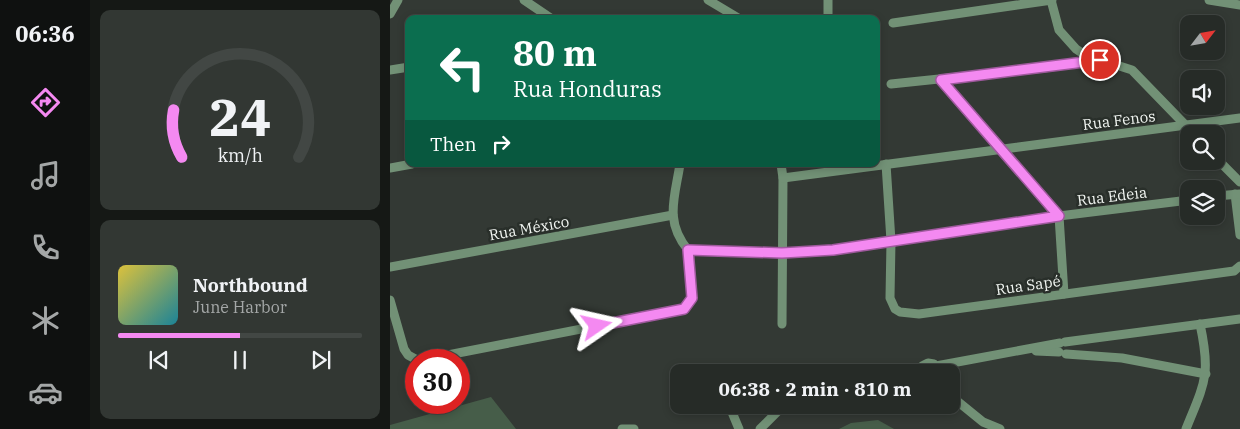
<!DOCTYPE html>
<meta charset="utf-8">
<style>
body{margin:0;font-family:"IBM Plex Serif",serif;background:#323733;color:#f1f3f6;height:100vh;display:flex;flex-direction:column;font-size:19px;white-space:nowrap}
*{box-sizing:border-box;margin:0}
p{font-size:16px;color:#a4a7a7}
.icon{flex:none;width:28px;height:28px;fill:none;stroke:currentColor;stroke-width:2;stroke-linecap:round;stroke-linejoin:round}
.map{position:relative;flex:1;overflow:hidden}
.drawer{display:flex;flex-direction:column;gap:10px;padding:10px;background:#151815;width:300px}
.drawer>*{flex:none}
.banner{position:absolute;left:15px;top:15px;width:475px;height:152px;border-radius:10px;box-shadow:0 2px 8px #0003,0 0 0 1px #424744;background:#0b6e4f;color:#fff;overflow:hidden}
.needle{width:32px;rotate:59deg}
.buttons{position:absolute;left:790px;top:15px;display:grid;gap:10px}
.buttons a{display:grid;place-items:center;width:45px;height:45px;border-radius:10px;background:#262b27;box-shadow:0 2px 8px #0003,0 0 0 1px #424744;font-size:25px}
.speed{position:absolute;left:15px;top:349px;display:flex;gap:10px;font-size:25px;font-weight:700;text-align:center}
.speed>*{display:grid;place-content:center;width:65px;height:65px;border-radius:50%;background:#262b27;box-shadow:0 2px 8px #0003,0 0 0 1px #424744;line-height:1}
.speed .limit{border:8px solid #d22;background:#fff;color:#111}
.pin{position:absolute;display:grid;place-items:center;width:42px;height:42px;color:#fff;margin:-21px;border:2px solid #fff;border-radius:50%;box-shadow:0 1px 5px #0007}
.me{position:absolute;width:55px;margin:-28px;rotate:79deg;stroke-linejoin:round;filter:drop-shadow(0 0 4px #0008)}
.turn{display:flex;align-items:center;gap:18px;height:105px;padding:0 25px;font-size:22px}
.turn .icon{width:65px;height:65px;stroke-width:2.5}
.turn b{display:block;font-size:35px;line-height:42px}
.then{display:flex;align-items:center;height:48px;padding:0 25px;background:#0003;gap:10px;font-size:19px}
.drawer .tile{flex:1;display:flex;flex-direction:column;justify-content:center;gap:8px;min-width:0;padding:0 18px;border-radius:10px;background:#323733}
.drawer .dial{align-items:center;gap:0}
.dial svg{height:130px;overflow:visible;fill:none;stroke:#424744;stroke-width:7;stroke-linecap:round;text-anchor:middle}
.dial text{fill:#f1f3f6;stroke:none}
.song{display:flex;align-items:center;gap:15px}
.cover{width:60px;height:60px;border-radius:8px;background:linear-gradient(135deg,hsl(50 70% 55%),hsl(190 70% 35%))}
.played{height:5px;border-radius:2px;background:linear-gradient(90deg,#f489f1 50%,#424744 50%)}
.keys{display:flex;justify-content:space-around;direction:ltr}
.trip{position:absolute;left:280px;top:364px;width:290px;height:50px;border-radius:10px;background:#262b27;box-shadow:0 2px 8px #0003,0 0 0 1px #424744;font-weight:700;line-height:50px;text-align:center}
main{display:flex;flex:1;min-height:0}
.menu{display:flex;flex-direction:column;width:90px;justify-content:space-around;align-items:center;background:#0f1110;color:#a4a7a7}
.menu .icon{width:35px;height:35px}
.menu .on{color:#f489f1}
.menu b{font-size:22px;color:#f1f3f6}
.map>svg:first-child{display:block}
</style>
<main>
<nav class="menu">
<b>06:36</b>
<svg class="icon on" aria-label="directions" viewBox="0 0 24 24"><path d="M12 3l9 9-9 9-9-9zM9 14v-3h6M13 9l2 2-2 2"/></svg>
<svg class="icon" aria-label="music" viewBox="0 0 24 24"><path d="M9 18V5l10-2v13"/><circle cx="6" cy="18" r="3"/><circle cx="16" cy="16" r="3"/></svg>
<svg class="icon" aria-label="phone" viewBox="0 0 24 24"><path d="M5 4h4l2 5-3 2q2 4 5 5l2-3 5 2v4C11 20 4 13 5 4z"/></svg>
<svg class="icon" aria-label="climate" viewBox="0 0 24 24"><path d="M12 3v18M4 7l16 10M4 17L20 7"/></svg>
<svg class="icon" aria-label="car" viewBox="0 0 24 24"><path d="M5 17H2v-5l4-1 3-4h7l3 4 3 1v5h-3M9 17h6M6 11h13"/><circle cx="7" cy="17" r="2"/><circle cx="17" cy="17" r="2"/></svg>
</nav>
<section class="drawer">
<div class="tile dial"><svg viewBox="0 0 100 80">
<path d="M14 69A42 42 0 1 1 86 69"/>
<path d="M14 69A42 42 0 0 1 9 40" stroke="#f489f1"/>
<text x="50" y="56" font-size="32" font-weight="700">24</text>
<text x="50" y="72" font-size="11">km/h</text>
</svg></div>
<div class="tile">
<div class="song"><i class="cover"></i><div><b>Northbound</b><p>June Harbor</p></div></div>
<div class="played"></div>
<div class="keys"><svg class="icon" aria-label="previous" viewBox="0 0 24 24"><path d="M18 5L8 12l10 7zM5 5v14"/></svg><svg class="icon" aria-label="pause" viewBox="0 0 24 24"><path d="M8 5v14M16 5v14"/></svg><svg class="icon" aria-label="next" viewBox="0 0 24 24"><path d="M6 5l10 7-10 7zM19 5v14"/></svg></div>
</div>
</section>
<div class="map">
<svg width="850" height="429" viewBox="0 0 850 429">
<rect width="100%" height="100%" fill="#333934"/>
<!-- green -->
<g fill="#465d49">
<polygon points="101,397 126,429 0,429 0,425"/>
<polygon points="488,420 504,429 449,429 461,423"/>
</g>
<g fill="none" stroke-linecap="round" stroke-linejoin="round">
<!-- minor -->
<g stroke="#729176" stroke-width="9">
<polyline points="134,0 162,19"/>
<polyline points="318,0 350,19"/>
<polyline points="438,0 438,19"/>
<polyline points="661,0 669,30 686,49 695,55 742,70 804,134"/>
<polyline points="819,0 850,5"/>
<polyline points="0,14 8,0"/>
<polyline points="503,23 662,0"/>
<polyline points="0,70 19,67"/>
<polyline points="551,80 669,216 674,294"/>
<polyline points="501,84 654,68 710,60"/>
<polyline points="826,158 850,182"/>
<path d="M290,164C285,197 274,221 298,250L392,253L443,250L669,216L799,200"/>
<polyline points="391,164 393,178 392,324"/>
<polyline points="496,164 501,241 500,298 505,309 510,312 529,314 844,271 850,266"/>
<polyline points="0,168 22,164"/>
<polyline points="393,178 850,118"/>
<polyline points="845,194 850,235"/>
<polyline points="826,196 850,194"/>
<polyline points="0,267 283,215"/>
<polyline points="0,300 14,349 18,355 27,360"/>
<polyline points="675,342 850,319"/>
<polyline points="646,351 669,352"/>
<polyline points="676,354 732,358 816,374"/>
<polyline points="32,360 294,309 302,298 298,250"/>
<polyline points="546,366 670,343"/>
<polyline points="473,372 496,368 531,370"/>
<polyline points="532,372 532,366 538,363 544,364 547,372"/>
<polyline points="561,396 593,422 610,429"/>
<polyline points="339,405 349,429"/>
<polyline points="232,429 244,429"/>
<polyline points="370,429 394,405"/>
<path d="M796,429C815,382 821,375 810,324"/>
</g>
</g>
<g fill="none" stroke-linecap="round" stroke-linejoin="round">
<defs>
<polyline id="route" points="207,326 294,309 302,298 298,250 392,253 443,250 669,216 551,80 710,60"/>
</defs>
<!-- route casing -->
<use href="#route" stroke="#9f599d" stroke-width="12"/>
<!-- route -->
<use href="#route" stroke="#f489f1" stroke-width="9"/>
</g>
<g text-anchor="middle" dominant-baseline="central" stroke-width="5" stroke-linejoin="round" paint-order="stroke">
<!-- street labels -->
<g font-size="15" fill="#f1f5f1" stroke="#292f2a">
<text transform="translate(729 120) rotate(-7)">Rua Fenos</text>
<text transform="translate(722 196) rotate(-7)">Rua Edeia</text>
<text transform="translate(139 228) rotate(-10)">Rua México</text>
<text transform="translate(638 285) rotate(-8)">Rua Sapé</text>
</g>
</g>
</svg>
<div class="buttons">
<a><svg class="needle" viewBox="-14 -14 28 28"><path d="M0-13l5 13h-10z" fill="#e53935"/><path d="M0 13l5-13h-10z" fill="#a4a7a7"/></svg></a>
<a><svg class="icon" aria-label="sound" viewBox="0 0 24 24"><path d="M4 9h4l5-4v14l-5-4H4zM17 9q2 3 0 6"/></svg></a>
<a><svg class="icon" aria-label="search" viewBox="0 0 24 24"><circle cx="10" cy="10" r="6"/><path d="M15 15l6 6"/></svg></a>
<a><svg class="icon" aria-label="layers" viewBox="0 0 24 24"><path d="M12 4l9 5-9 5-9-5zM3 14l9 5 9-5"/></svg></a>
</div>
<div class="speed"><div class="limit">30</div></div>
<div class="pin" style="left:710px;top:60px;background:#d93025"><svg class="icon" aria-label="arrive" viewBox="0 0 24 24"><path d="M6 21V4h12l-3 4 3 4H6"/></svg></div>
<svg class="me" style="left:207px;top:326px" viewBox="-20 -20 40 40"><path d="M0-17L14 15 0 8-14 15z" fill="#f489f1" stroke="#fff" stroke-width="4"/></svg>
<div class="trip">06:38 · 2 min · 810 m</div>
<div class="banner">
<div class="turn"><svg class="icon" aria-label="left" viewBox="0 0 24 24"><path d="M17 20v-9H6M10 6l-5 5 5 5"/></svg><div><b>80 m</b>Rua Honduras</div></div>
<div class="then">Then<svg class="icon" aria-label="right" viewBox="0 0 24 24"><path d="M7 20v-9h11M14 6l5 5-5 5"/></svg></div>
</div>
</div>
</main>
